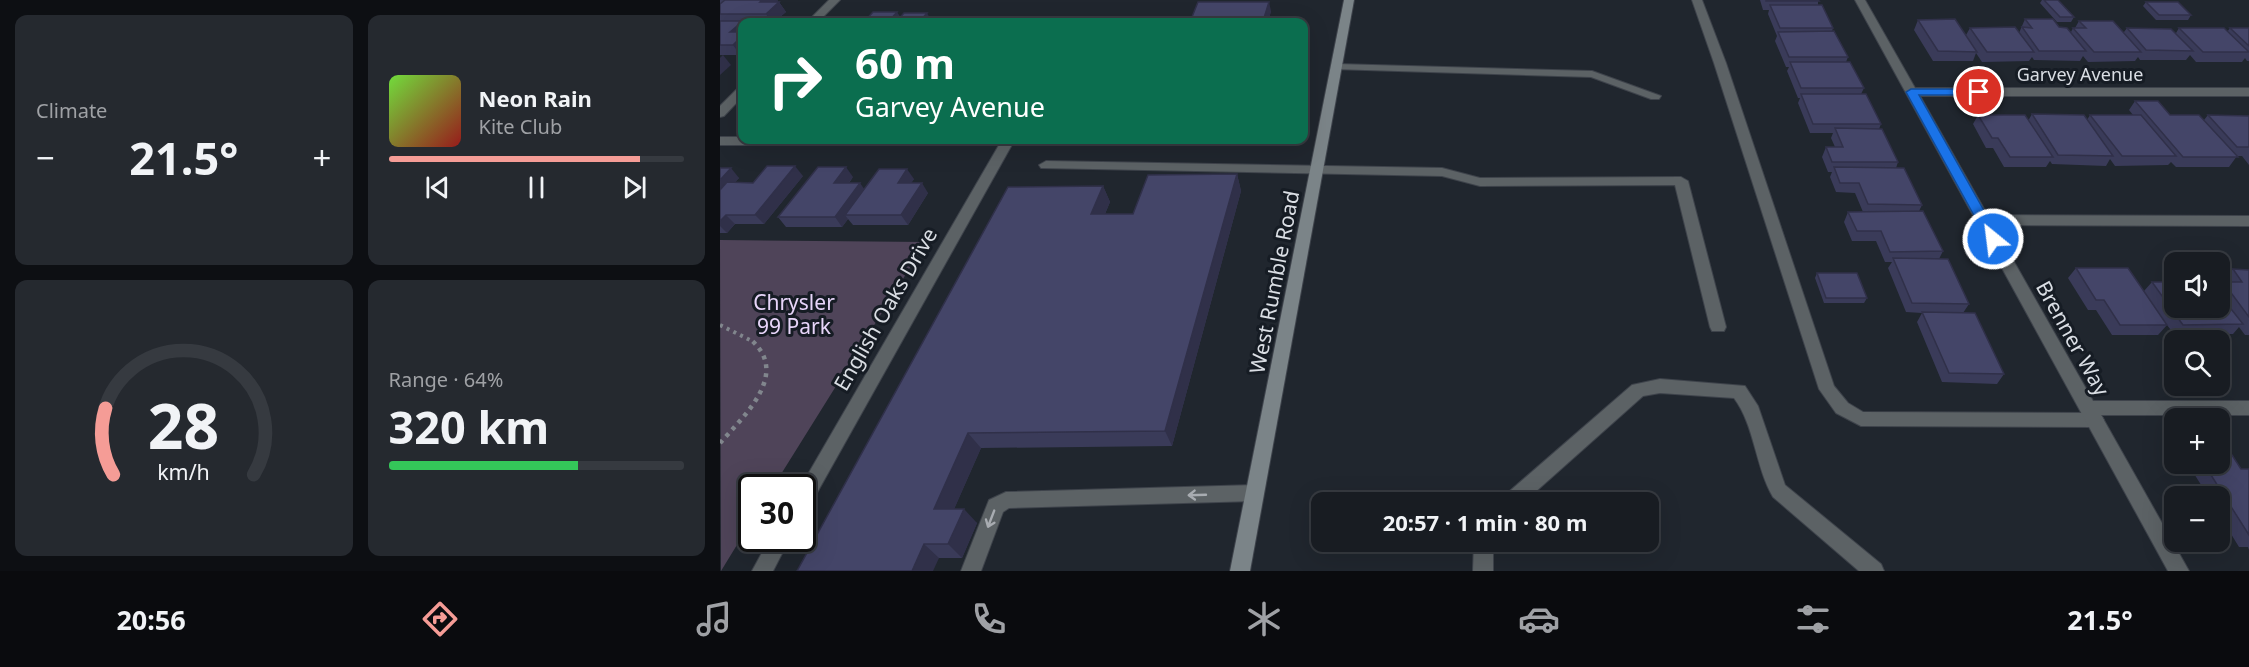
<!DOCTYPE html>
<meta charset="utf-8">
<style>
body{margin:0;font-family:"Noto Sans",sans-serif;background:#25292f;color:#f1f3f6;height:100vh;display:flex;flex-direction:column;font-size:22px;white-space:nowrap}
*{box-sizing:border-box;margin:0}
p{font-size:20px;color:#9fa1a5}
.icon{flex:none;width:33px;height:33px;fill:none;stroke:currentColor;stroke-width:2;stroke-linecap:round;stroke-linejoin:round}
.map{position:relative;flex:1;overflow:hidden}
.details{display:flex;flex-direction:column;gap:15px;padding:15px;background:#0d0f13;width:720px}
.details>*{flex:none}
.top-card{position:absolute;left:18px;top:18px;width:570px;height:126px;border-radius:12px;box-shadow:0 6px 24px #0002,0 0 0 2px #363a40;background:#0b6e4f;color:#fff;overflow:hidden}
.controls{position:absolute;left:1444px;top:252px;display:grid;gap:12px}
.controls a{display:grid;place-items:center;width:66px;height:66px;border-radius:12px;background:#181c22;box-shadow:0 6px 24px #0002,0 0 0 2px #363a40;font-size:30px}
.speed{position:absolute;left:18px;top:474px;display:flex;gap:12px;font-size:30px;font-weight:700;text-align:center}
.speed>*{display:grid;place-content:center;width:78px;height:78px;border-radius:50%;background:#181c22;box-shadow:0 6px 24px #0002,0 0 0 2px #363a40;line-height:1}
.speed .limit{border:3px solid #111;border-radius:9px;background:#fff;color:#111}
.pin{position:absolute;display:grid;place-items:center;width:51px;height:51px;color:#fff;margin:-26px;border:3px solid #fff;border-radius:50%;box-shadow:0 2px 6px #0007}
.me{position:absolute;width:66px;margin:-33px;rotate:331deg;stroke-linejoin:round;filter:drop-shadow(0 0 4px #0008)}
.turn{display:flex;align-items:center;gap:21px;height:126px;padding:0 18px;font-size:27px}
.turn .icon{width:78px;height:78px;stroke-width:2.5}
.turn b{display:block;font-size:42px;line-height:51px}
.big{font-size:45px;font-weight:700;line-height:1.1}
.details .tile{flex:1;display:flex;flex-direction:column;justify-content:center;gap:9px;min-width:0;padding:0 21px;border-radius:12px;background:#25292f}
.details .dial{align-items:center;gap:0}
.dial svg{height:156px;overflow:visible;fill:none;stroke:#363a40;stroke-width:7;stroke-linecap:round;text-anchor:middle}
.dial text{fill:#f1f3f6;stroke:none}
.song{display:flex;align-items:center;gap:18px}
.cover{width:72px;height:72px;border-radius:9px;background:linear-gradient(135deg,hsl(100 70% 55%),hsl(0 70% 35%))}
.played{height:6px;border-radius:3px;background:linear-gradient(90deg,#f59c96 85%,#363a40 85%)}
.keys{display:flex;justify-content:space-around;direction:ltr}
.heat{display:flex;justify-content:space-between;align-items:center;font-size:33px;direction:ltr}
.charge{height:9px;border-radius:4px;background:linear-gradient(90deg,#34c759 64%,#363a40 0)}
.details .tiles{flex:1;display:grid;gap:15px;grid-template-columns:repeat(2,1fr)}
.trip{position:absolute;left:591px;top:492px;width:348px;height:60px;border-radius:12px;background:#181c22;box-shadow:0 6px 24px #0002,0 0 0 2px #363a40;font-weight:700;line-height:60px;text-align:center}
.menu{display:flex;height:96px;justify-content:space-around;align-items:center;background:#0a0b0e;color:#9fa1a5}
.menu .icon{width:42px;height:42px}
.menu .on{color:#f59c96}
.menu b{font-size:27px;color:#f1f3f6}
main{display:flex;flex:1;min-height:0}
.map>svg:first-child{display:block}
</style>
<main>
<section class="details">
<div class="tiles">
<div class="tile"><p>Climate</p>
<div class="heat"><a>−</a><b class="big">21.5°</b><a>+</a></div>
</div>
<div class="tile">
<div class="song"><i class="cover"></i><div><b>Neon Rain</b><p>Kite Club</p></div></div>
<div class="played"></div>
<div class="keys"><svg class="icon" aria-label="previous" viewBox="0 0 24 24"><path d="M18 5L8 12l10 7zM5 5v14"/></svg><svg class="icon" aria-label="pause" viewBox="0 0 24 24"><path d="M8 5v14M16 5v14"/></svg><svg class="icon" aria-label="next" viewBox="0 0 24 24"><path d="M6 5l10 7-10 7zM19 5v14"/></svg></div>
</div>
<div class="tile dial"><svg viewBox="0 0 100 80">
<path d="M14 69A42 42 0 1 1 86 69"/>
<path d="M14 69A42 42 0 0 1 10 35" stroke="#f59c96"/>
<text x="50" y="56" font-size="32" font-weight="700">28</text>
<text x="50" y="72" font-size="11">km/h</text>
</svg></div>
<div class="tile"><p>Range · 64%</p><b class="big">320 km</b><div class="charge"></div></div>
</div>
</section>
<div class="map">
<svg width="1529" height="571" viewBox="0 0 1529 571">
<rect width="100%" height="100%" fill="#20262e"/>
<!-- green -->
<polygon fill="#4f4459" points="0,240 206,242 53,487 32,488 31,522 1,571"/>
<g fill="none" stroke-linecap="round" stroke-linejoin="round">
<defs>
<g id="lane">
<polygon points="972,0 982,0 1006,63 1114,386 1128,403 1143,412 1375,413 1381,415 1384,420 1381,425 1375,427 1141,426 1116,413 1099,389 994,63"/>
<polygon points="617,64 872,71 941,96 939,99 931,99 871,77 613,69 613,65"/>
<polygon points="326,161 722,168 760,178 961,177 968,181 1006,327 1004,331 992,331 990,327 955,185 760,186 722,176 321,168 319,165"/>
<polygon points="1263,215 1529,216 1529,226 1263,225 1256,220"/>
<path d="M940,379L1025,386L1038,406L1065,485L1161,564L1164,571H1139L1053,497C1035,466 1035,426 1014,398L940,393L923,396L804,502H782L784,496L912,385Z"/>
<polygon points="535,485 541,487 544,493 541,499 535,501 289,508 283,512 261,571 241,571 269,500 286,492"/>
<polygon points="754,542 773,542 773,571 753,571"/>
</g>
<g id="street">
<polygon points="109,0 120,0 98,22 87,22"/>
<polygon points="1135,0 1145,0 1195,88 1529,88 1529,96 1200,96 1373,401 1529,401 1529,415 1381,415 1469,571 1448,571"/>
<polygon points="18,88 22,88 22,97 4,116 0,117 0,106"/>
<polygon points="0,137 22,137 22,140 294,141 89,507 82,509 82,488 80,488 279,145 0,145"/>
<polygon points="50,538 70,538 53,571 32,571"/>
</g>
<polygon id="secondary" points="624,0 634,0 530,571 510,571"/>
</defs>
<!-- lane casing -->
<use href="#lane" stroke="#3e434b" stroke-width="2"/>
<!-- street casing -->
<use href="#street" stroke="#3e434b" stroke-width="2"/>
<!-- secondary casing -->
<use href="#secondary" stroke="#3e434b" stroke-width="2"/>
<!-- path-far1 -->
<polyline stroke="#81868d" stroke-width="4" stroke-dasharray="3 4.5" stroke-linecap="butt" points="0,325 32,341"/>
<!-- path -->
<path stroke="#81868d" stroke-width="4.5" stroke-dasharray="4 5" stroke-linecap="butt" d="M0,443C25,415 71,373 30,339"/>
<!-- lane -->
<use href="#lane" fill="#5c6265" fill-rule="evenodd"/>
<!-- street -->
<use href="#street" fill="#5c6265" fill-rule="evenodd"/>
<!-- secondary -->
<use href="#secondary" fill="#7b8488" fill-rule="evenodd"/>
</g>
<!-- wall -->
<g fill="#3a3b59">
<polygon points="0,0 57,0 58,1 57,2 59,2 66,12 54,22 22,22 22,52 20,55 0,55"/>
<polygon points="1040,0 1098,0 1098,5 1113,28 1112,31 1128,57 1126,62 1144,88 1141,94 1161,124 1159,129 1178,162 1176,168 1202,205 1199,211 1223,251 1219,259 1249,304 1243,313 1284,374 1277,384 1222,382 1197,322 1202,313 1186,312 1168,268 1172,262 1165,262 1156,241 1132,241 1124,222 1128,212 1143,212 1135,193 1116,192 1110,177 1112,172 1108,172 1102,157 1106,147 1115,147 1111,138 1113,133 1090,133 1078,103 1080,98 1078,98 1067,71 1069,67 1066,67 1055,41 1057,36 1048,14 1049,10 1043,10"/>
<polygon points="1322,0 1338,0 1354,17 1351,22 1337,22 1320,3"/>
<polygon points="1426,2 1471,15 1468,20 1436,20 1423,6"/>
<polygon points="551,11 548,22 470,22"/>
<polygon points="1305,19 1339,27 1351,32 1353,28 1355,28 1359,21 1404,32 1407,28 1456,33 1459,28 1507,32 1510,28 1529,28 1529,61 1527,61 1525,58 1522,62 1476,62 1470,55 1466,60 1420,60 1418,57 1415,61 1368,62 1363,56 1360,61 1314,60 1312,57 1309,61 1262,62 1256,53 1253,61 1213,61 1194,30 1198,20 1246,35 1250,28 1299,33"/>
<polygon points="1415,101 1450,115 1484,120 1488,115 1529,116 1529,165 1522,156 1517,156 1509,167 1456,167 1451,162 1448,165 1395,166 1390,159 1386,166 1332,164 1330,161 1326,167 1284,167 1273,148 1266,148 1253,124 1258,115 1308,121 1312,114 1367,120 1370,115 1413,115 1409,110"/>
<polygon points="0,168 19,178 15,182 33,183 83,176 44,224 15,224 7,233 0,233"/>
<polygon points="517,174 521,191 452,446 261,448 234,509 257,523 242,558 219,558 77,571 383,186 390,202 385,214 413,214"/>
<polygon points="133,177 129,183 144,189 194,179 191,183 208,193 188,225 133,225 128,219 122,227 66,227 58,217"/>
<polygon points="1356,268 1424,291 1432,282 1500,308 1500,285 1503,282 1506,282 1504,279 1513,269 1529,270 1529,335 1525,335 1519,327 1513,334 1454,334 1447,325 1438,335 1392,335 1376,310 1368,310 1348,278"/>
<polygon points="1097,273 1147,298 1144,303 1104,303 1095,278"/>
<polygon points="1468,464 1500,464 1521,469 1529,469 1529,550 1528,547 1519,547 1500,516 1500,496 1488,496"/>
</g>
<!-- shaded-wall -->
<g fill="#303049">
<polygon points="42,0 57,0 58,1 46,11 40,2"/>
<polygon points="59,2 66,12 54,22 51,22 46,14"/>
<polygon points="549,2 551,11 548,22 545,22 544,18"/>
<polygon points="177,12 183,21 181,22 168,22"/>
<polygon points="207,13 212,22 200,22"/>
<polygon points="23,21 24,22 22,22 22,52 20,55 13,45 10,32"/>
<polygon points="3,55 11,65 0,75 0,58"/>
<polygon points="75,166 83,176 44,224 35,215"/>
<polygon points="126,167 133,177 121,193 114,183"/>
<polygon points="11,168 19,178 0,200 0,180"/>
<polygon points="187,169 194,179 184,193 178,183"/>
<polygon points="517,174 521,191 452,446 445,431"/>
<polygon points="140,183 147,193 125,215 128,219 122,227 115,217"/>
<polygon points="202,183 208,193 188,225 181,215"/>
<polygon points="383,186 390,202 378,230 371,214"/>
<polygon points="6,215 15,224 7,233 0,226 0,221"/>
<polygon points="248,433 261,448 228,523 214,509"/>
<polygon points="244,509 257,523 242,558 228,544"/>
<polygon points="204,544 219,558 213,571 192,571"/>
</g>
<!-- building -->
<g fill="#444568" stroke="#303049" stroke-width="1.5">
<polygon points="5,0 42,0 40,2 59,2 46,14 0,14 0,4"/>
<polygon points="1046,0 1098,0 1099,1 1046,1"/>
<polygon points="1324,0 1338,0 1354,17 1340,17"/>
<polygon points="478,2 549,2 544,18 496,18 495,22 470,22"/>
<polygon points="1426,2 1458,2 1471,15 1439,15"/>
<polygon points="1050,5 1102,5 1113,28 1060,28"/>
<polygon points="153,12 177,12 168,22 144,22"/>
<polygon points="184,13 207,13 199,22 223,22 176,22"/>
<polygon points="321,18 345,18 342,22 318,22"/>
<polygon points="1235,19 1257,52 1218,51 1198,20"/>
<polygon points="1305,19 1333,19 1339,27 1347,28 1366,51 1319,51 1302,27 1312,28"/>
<polygon points="0,21 23,21 10,32 22,32 22,36 13,45 0,45"/>
<polygon points="242,21 266,21 264,22 241,22"/>
<polygon points="1359,21 1393,21 1421,52 1374,52 1353,28 1366,28"/>
<polygon points="1295,27 1314,52 1267,52 1250,28"/>
<polygon points="1407,28 1451,29 1473,51 1426,50"/>
<polygon points="1459,28 1504,28 1529,52 1483,52"/>
<polygon points="1510,28 1529,28 1529,46"/>
<polygon points="1114,31 1128,57 1069,57 1058,32"/>
<polygon points="1070,62 1130,62 1144,88 1081,88"/>
<polygon points="1081,94 1146,94 1161,124 1093,124"/>
<polygon points="1415,101 1438,101 1450,115 1479,115 1518,157 1463,157"/>
<polygon points="1312,114 1364,115 1393,156 1338,155"/>
<polygon points="1258,115 1305,115 1333,157 1290,157 1278,138 1272,138"/>
<polygon points="1370,115 1421,115 1456,156 1402,156"/>
<polygon points="1488,115 1529,116 1529,147 1517,147"/>
<polygon points="1115,128 1162,129 1178,162 1112,162 1106,147 1123,147"/>
<polygon points="47,166 75,166 35,215 6,215 0,221 0,190 7,182 33,183"/>
<polygon points="98,167 126,167 114,183 140,183 115,217 58,217"/>
<polygon points="1114,167 1184,168 1202,205 1148,204 1139,183 1120,183"/>
<polygon points="0,168 11,168 0,180"/>
<polygon points="159,169 187,169 178,183 202,183 181,215 125,215"/>
<polygon points="517,174 445,431 248,433 214,509 244,509 228,544 204,544 192,571 77,571 288,187 383,186 371,214 413,214 428,175"/>
<polygon points="1203,211 1223,251 1170,252 1161,231 1137,231 1128,212"/>
<polygon points="1173,258 1228,259 1249,304 1192,303"/>
<polygon points="1356,268 1408,268 1447,325 1400,325 1384,300 1376,300"/>
<polygon points="1513,269 1529,270 1529,317 1503,282 1522,282"/>
<polygon points="1097,273 1137,273 1147,298 1106,298"/>
<polygon points="1432,282 1455,282 1455,308 1500,308 1500,295 1523,324 1463,325"/>
<polygon points="1202,312 1255,313 1284,374 1229,373"/>
<polygon points="1500,455 1512,455 1521,469 1529,469 1529,535 1484,464 1500,464"/>
</g>
<!-- one-way arrows -->
<defs><path id="oneway-shaft" d="M-6 0H5M1.5-3L5.5 0L1.5 3" fill="none" stroke-width="1.6" stroke-linecap="round" stroke-linejoin="round" transform="scale(1.5)"/></defs>
<g stroke="#a8acb1">
<use href="#oneway-shaft" transform="translate(477 495) rotate(178)"/>
<use href="#oneway-shaft" transform="translate(271 519) rotate(111)"/>
</g>
<!-- route -->
<polygon fill="#1a73e8" stroke="#114b97" stroke-width="1.5" points="1191,89 1259,89 1264,92 1259,95 1199,95 1280,239 1278,242 1269,242 1267,239 1186,92"/>
<g text-anchor="middle" dominant-baseline="central" stroke-width="6" stroke-linejoin="round" paint-order="stroke">
<!-- far-street labels -->
<g font-size="18" fill="#dadee4" stroke="#161c24">
<text x="1360" y="74">Garvey Avenue</text>
</g>
<!-- street labels -->
<g font-size="21" fill="#dadee4" stroke="#161c24">
<text transform="translate(554 282) rotate(-79)">West Rumble Road</text>
<text transform="translate(165 309) rotate(-60)">English Oaks Drive</text>
<text transform="translate(1353 338) rotate(61)">Brenner Way</text>
</g>
<!-- park labels -->
<g font-size="21" fill="#e7d5f9" stroke="#161c24">
<text x="74" y="302">Chrysler<tspan x="74" dy="24">99 Park</tspan></text>
</g>
</g>
</svg>
<div class="controls">
<a><svg class="icon" aria-label="sound" viewBox="0 0 24 24"><path d="M4 9h4l5-4v14l-5-4H4zM17 9q2 3 0 6"/></svg></a>
<a><svg class="icon" aria-label="search" viewBox="0 0 24 24"><circle cx="10" cy="10" r="6"/><path d="M15 15l6 6"/></svg></a>
<a>+</a>
<a>−</a>
</div>
<div class="speed"><div class="limit">30</div></div>
<div class="pin" style="left:1259px;top:92px;background:#d93025"><svg class="icon" aria-label="arrive" viewBox="0 0 24 24"><path d="M6 21V4h12l-3 4 3 4H6"/></svg></div>
<svg class="me" style="left:1273px;top:239px" viewBox="-20 -20 40 40"><circle r="17" fill="#1a73e8" stroke="#fff" stroke-width="3"/><path d="M0-11L8 9 0 5-8 9z" fill="#fff"/></svg>
<div class="trip">20:57 · 1 min · 80 m</div>
<div class="top-card">
<div class="turn"><svg class="icon" aria-label="right" viewBox="0 0 24 24"><path d="M7 20v-9h11M14 6l5 5-5 5"/></svg><div><b>60 m</b>Garvey Avenue</div></div>
</div>
</div>
</main>
<nav class="menu">
<b>20:56</b>
<svg class="icon on" aria-label="directions" viewBox="0 0 24 24"><path d="M12 3l9 9-9 9-9-9zM9 14v-3h6M13 9l2 2-2 2"/></svg>
<svg class="icon" aria-label="music" viewBox="0 0 24 24"><path d="M9 18V5l10-2v13"/><circle cx="6" cy="18" r="3"/><circle cx="16" cy="16" r="3"/></svg>
<svg class="icon" aria-label="phone" viewBox="0 0 24 24"><path d="M5 4h4l2 5-3 2q2 4 5 5l2-3 5 2v4C11 20 4 13 5 4z"/></svg>
<svg class="icon" aria-label="climate" viewBox="0 0 24 24"><path d="M12 3v18M4 7l16 10M4 17L20 7"/></svg>
<svg class="icon" aria-label="car" viewBox="0 0 24 24"><path d="M5 17H2v-5l4-1 3-4h7l3 4 3 1v5h-3M9 17h6M6 11h13"/><circle cx="7" cy="17" r="2"/><circle cx="17" cy="17" r="2"/></svg>
<svg class="icon" aria-label="filters" viewBox="0 0 24 24"><path d="M4 7h16M4 17h16"/><circle cx="9" cy="7" r="2"/><circle cx="15" cy="17" r="2"/></svg>
<b>21.5°</b>
</nav>
